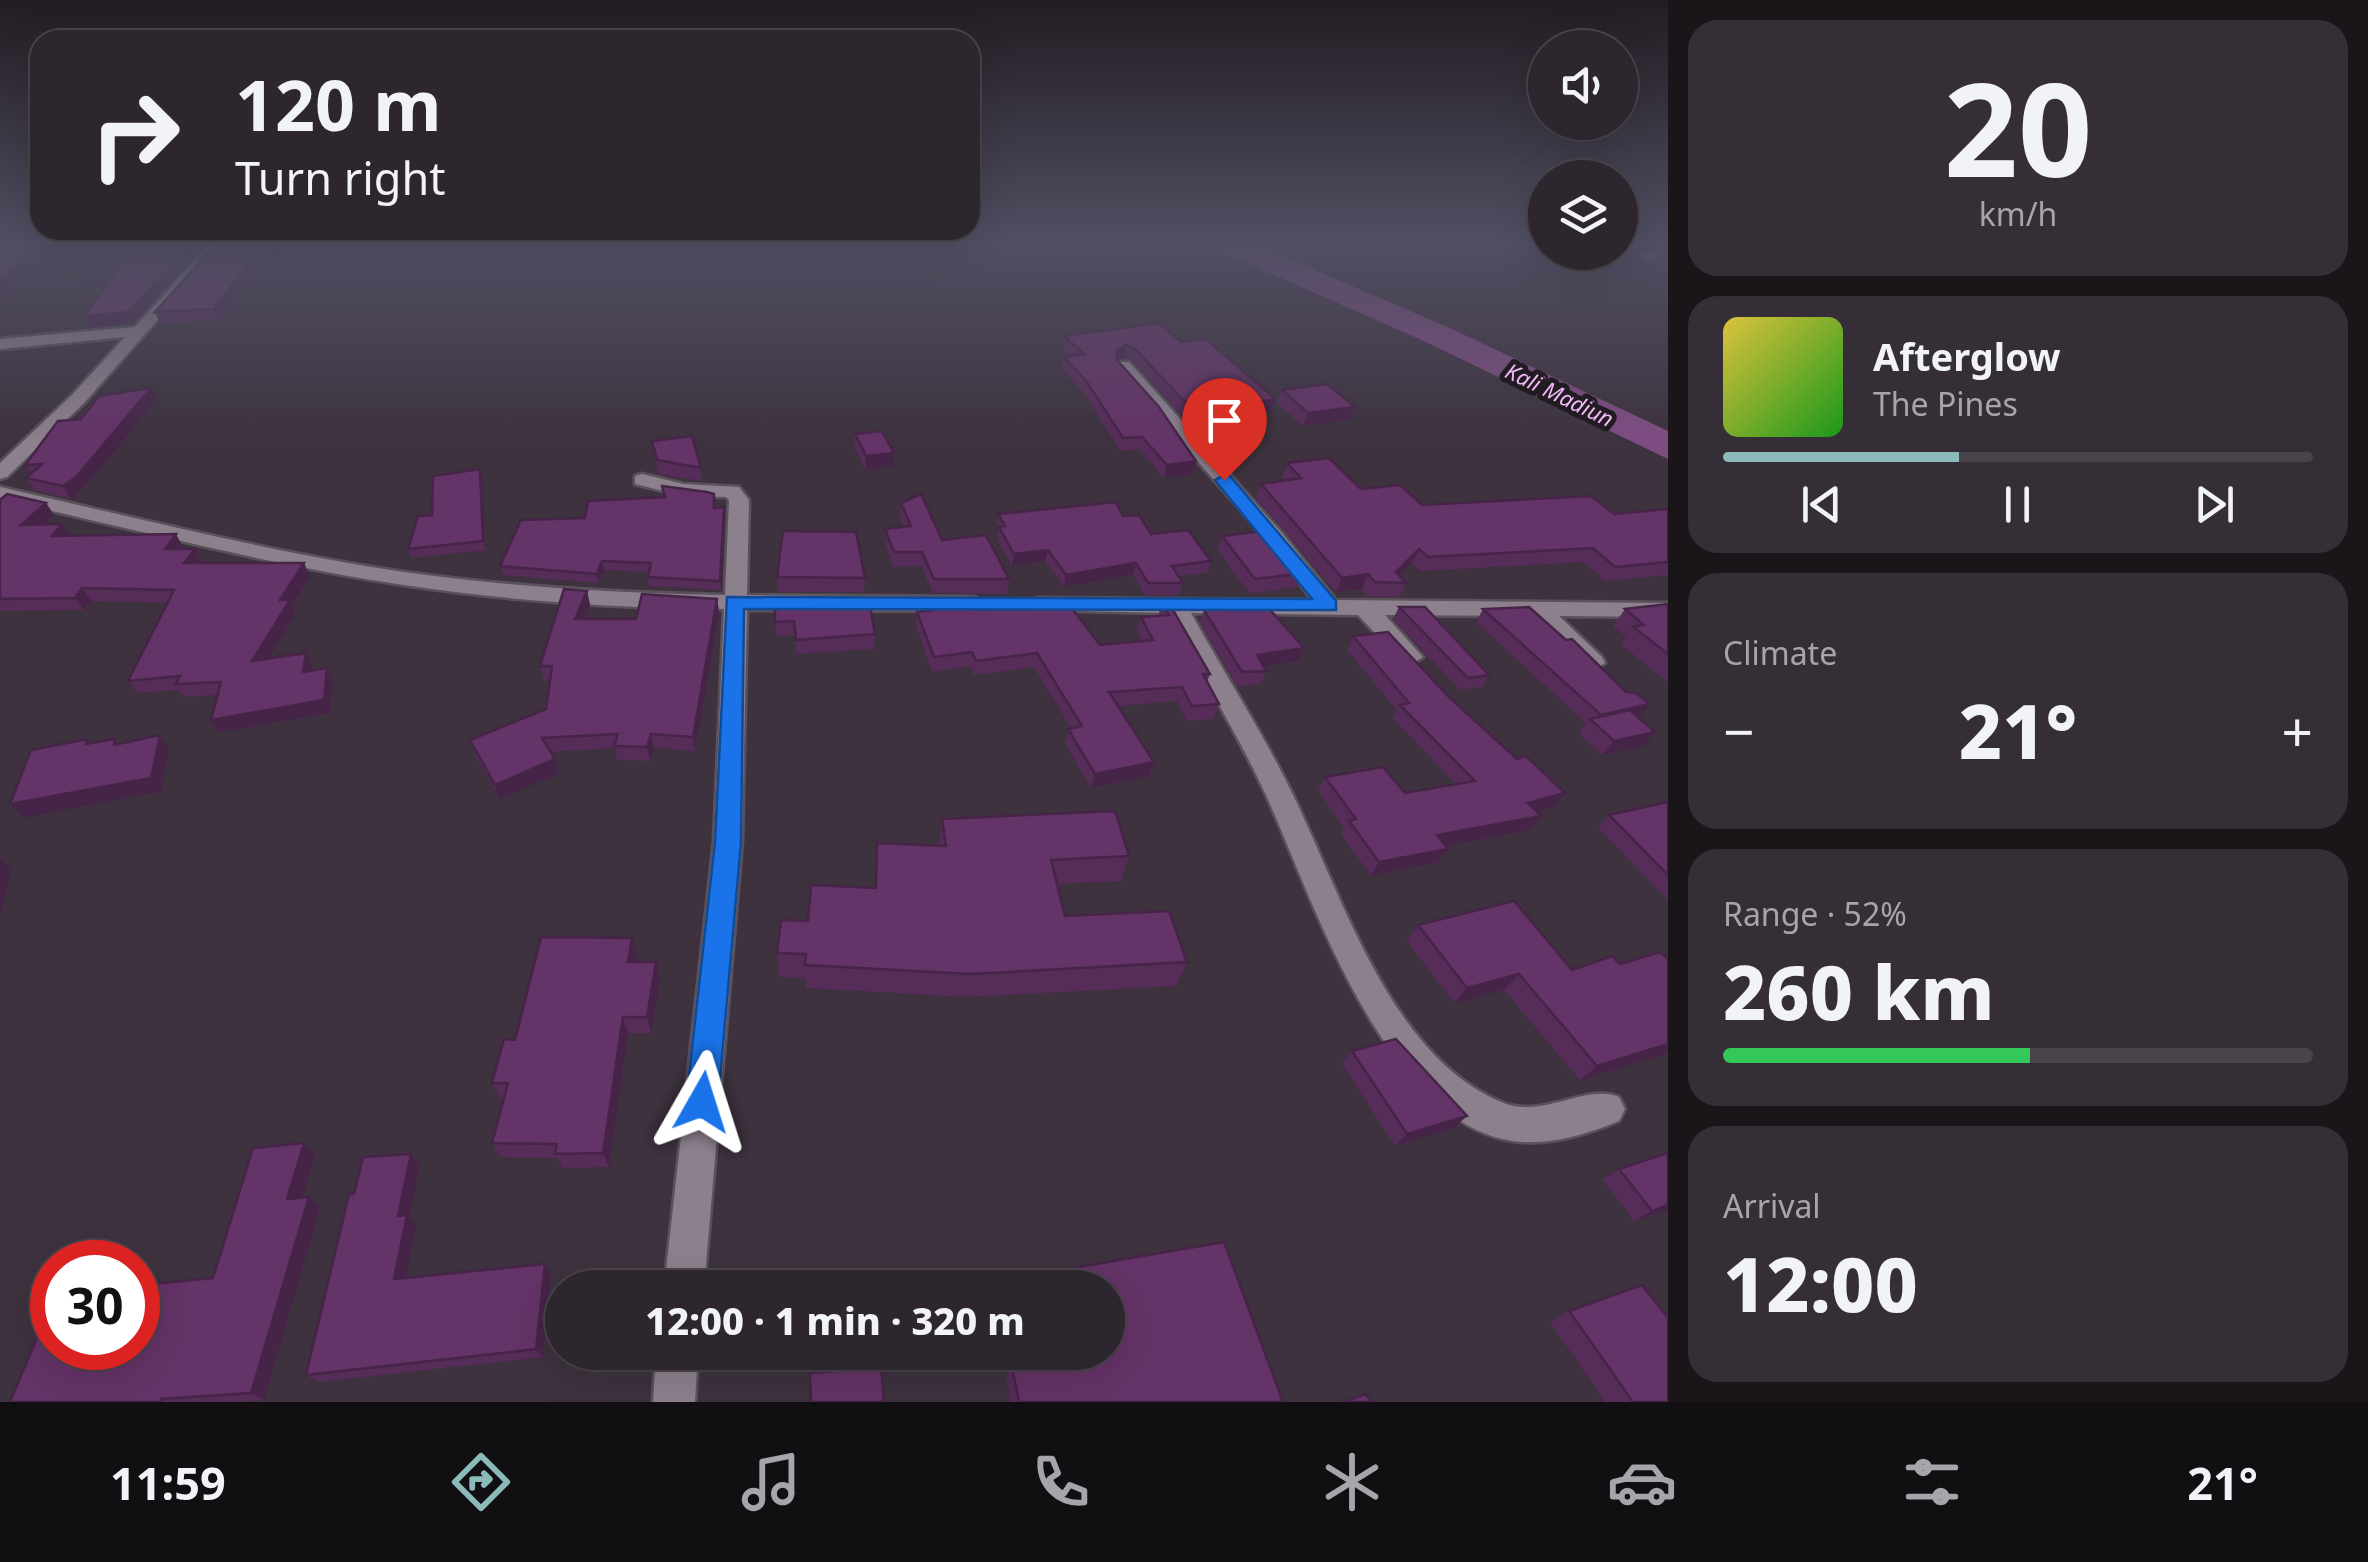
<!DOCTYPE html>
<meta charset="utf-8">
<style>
body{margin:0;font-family:"Noto Sans",sans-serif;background:#362e36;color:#f1f3f6;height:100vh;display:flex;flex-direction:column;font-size:38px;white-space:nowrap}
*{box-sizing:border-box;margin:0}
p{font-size:32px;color:#a7a5aa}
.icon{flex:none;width:55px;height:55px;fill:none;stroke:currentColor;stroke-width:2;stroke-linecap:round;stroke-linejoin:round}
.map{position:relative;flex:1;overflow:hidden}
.drawer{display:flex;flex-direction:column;gap:20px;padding:20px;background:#191519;width:700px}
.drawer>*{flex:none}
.banner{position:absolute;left:30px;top:30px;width:950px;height:210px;border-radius:30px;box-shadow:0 10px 40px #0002,0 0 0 2px #49434a;background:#2e262e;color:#f1f3f6;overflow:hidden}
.tools{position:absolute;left:1528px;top:30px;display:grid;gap:20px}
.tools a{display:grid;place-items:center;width:110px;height:110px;border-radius:50%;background:#2e262e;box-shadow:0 10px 40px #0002,0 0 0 2px #49434a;font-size:50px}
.speed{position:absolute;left:30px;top:1240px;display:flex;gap:20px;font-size:50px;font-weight:700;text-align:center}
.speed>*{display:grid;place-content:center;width:130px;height:130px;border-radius:50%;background:#2e262e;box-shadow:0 10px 40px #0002,0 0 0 2px #49434a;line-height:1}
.speed .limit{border:15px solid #d22;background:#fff;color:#111}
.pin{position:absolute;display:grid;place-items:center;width:85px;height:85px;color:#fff;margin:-102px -42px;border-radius:50% 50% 50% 0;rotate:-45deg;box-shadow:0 0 10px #0007}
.pin .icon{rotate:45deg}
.me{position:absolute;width:110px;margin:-55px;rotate:6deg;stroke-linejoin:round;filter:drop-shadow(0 0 8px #0008)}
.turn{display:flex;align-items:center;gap:35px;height:210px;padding:0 40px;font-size:45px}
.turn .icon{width:130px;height:130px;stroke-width:2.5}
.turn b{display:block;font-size:70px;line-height:85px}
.big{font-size:75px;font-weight:800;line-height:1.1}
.drawer .tile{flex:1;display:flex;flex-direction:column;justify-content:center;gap:15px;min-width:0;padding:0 35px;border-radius:30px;background:#362e36}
.drawer .dial{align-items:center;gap:0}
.dial b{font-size:130px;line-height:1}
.song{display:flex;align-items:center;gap:30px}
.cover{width:120px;height:120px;border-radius:15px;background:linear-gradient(135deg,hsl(50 70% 55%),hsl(120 70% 35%))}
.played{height:10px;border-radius:5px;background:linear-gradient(90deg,#8bbbb9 40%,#49434a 40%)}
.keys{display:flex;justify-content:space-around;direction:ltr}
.heat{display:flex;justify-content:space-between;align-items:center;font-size:55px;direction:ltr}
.charge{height:15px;border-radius:8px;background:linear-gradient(90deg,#34c759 52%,#49434a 0)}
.trip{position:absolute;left:545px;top:1270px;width:580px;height:100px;border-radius:50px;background:#2e262e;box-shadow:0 10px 40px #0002,0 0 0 2px #49434a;font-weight:800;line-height:100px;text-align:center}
.dock{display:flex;height:160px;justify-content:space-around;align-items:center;background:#120f12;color:#a7a5aa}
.dock .icon{width:70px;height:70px}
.dock .current{color:#8bbbb9}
.dock b{font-size:45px;color:#f1f3f6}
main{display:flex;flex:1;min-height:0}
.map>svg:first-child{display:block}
</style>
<main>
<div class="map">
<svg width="1668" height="1402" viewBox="0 0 1668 1402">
<rect width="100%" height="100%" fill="#3d323e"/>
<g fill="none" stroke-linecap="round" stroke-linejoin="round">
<!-- river -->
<polygon fill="#7f4c82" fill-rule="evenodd" points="1216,245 1257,245 1452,329 1668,431 1668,459 1428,343 1220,251"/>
<defs>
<g id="street">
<polygon points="209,245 224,245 84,403 7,477 0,479 0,463 72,395 125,337 0,349 0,339 135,327"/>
<polygon points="1668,249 1668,257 1646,259 1639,255"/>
<path d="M1117,362H1129L1282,533L1336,600L1668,603V617L1559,616L1602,657L1605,663L1593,671L1584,669L1532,616L1385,615L1423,657L1411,665L1403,663L1358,615L1191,613C1224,673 1262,731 1292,793C1342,894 1389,1055 1501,1102C1541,1120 1586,1083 1619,1097L1625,1109L1619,1121C1591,1133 1554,1144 1523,1142C1387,1134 1313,898 1266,795C1237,732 1200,674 1168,613L1032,610L1029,605L1032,600L1040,598L1312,600L1268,541L1117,370Z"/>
<path d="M642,474L684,484L739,487L749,500L747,595L975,597L986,604L975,611L747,610L742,841L704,1288H664L714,841L724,609C617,608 510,601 404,585C268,565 134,529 0,499V487C134,517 268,552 404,572C510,587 618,593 725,595L729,500L726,497L684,496L635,484V476Z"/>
<polygon points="656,1352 698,1352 695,1402 653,1402"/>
</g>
</defs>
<!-- street casing -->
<use href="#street" stroke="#5a515b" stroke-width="5"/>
<!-- street -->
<use href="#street" fill="#8d808d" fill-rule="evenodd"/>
</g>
<!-- wall -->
<g fill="#562c59">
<polygon points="0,245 204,245 133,323 90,327 111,279 104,269 111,261 58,261 27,267 0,301"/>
<polygon points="215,245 287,245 274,266 260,267 218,320 160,323 155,312"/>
<polygon points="651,245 755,245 750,246 751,257 677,260 676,249 652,251"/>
<polygon points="1630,245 1668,245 1668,246 1641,251"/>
<polygon points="1668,252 1668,272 1650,262 1655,254"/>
<polygon points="1064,336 1181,342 1275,399 1271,412 1238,417 1226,407 1181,415 1132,360 1124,357 1117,361 1192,474 1164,478 1139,449 1120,451 1085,394 1062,369 1064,357 1070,356 1062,348"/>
<polygon points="1282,390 1349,420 1303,426 1277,403"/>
<polygon points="157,399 83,489 71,499 34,490 26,478 31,474 25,465 81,419"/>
<polygon points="855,434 893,466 866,470 855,448"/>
<polygon points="652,441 701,468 702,481 658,474"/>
<polygon points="1287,463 1361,489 1422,505 1614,514 1668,509 1668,575 1605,581 1584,562 1420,571 1412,563 1399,575 1406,583 1399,597 1368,597 1362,589 1336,592 1256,498 1261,484 1285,480 1282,477"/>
<polygon points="480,469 483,479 485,550 412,558 408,549 432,515"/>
<polygon points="662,486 715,508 725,516 721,590 649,586 648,577 649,572 604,570 599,583 503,575 500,566 664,497"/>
<polygon points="0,500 46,503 54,515 43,525 69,536 183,547 181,549 195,549 202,561 201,563 310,576 292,605 296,613 268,658 312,665 311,670 333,680 330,713 219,732 211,720 217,695 183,697 178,690 137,693 128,681 168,603 91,601 84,610 0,611"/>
<polygon points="901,503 942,540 1009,579 1007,594 933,593 921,566 893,567 885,543 885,529 904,527 900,517"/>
<polygon points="998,514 1123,516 1151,534 1211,561 1207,573 1178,576 1183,583 1179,595 1145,595 1133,574 1064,587 1045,561 1012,566 997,539 999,530 997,526"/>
<polygon points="1222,536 1304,573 1298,587 1250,594 1217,550"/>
<polygon points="777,577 865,578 864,592 778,592"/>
<polygon points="587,591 590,605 584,619 636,619 717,599 719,612 695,751 654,748 650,761 617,760 615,748 550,752 559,773 500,799 475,754 470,740 546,709 550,680 544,680 540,666"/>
<polygon points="775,599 875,634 874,649 796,654 795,635 776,636"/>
<polygon points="943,600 1100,645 1142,641 1137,631 1141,617 1158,616 1162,603 1210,674 1207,682 1219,704 1213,719 1187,721 1177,701 1117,706 1149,776 1091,788 1065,743 1068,729 1071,728 1034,667 974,675 971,666 932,672 916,626 917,612 942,609"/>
<polygon points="1668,604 1668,683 1621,644 1626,637 1613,626 1625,609"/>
<polygon points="1399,607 1489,675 1482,687 1460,690 1393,619"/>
<polygon points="1483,609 1638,717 1655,732 1643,746 1602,755 1579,733 1586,723 1476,622"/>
<polygon points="1204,610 1304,648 1298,661 1263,666 1266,671 1261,684 1237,686 1200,623"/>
<polygon points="1353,636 1449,697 1517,759 1565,793 1554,807 1536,812 1541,816 1530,830 1445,845 1438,862 1371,876 1341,834 1344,828 1318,790 1325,777 1405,793 1456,784 1392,718 1397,711 1347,650"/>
<polygon points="1668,802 1668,900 1598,828 1609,815"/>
<polygon points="942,819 1129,856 1121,881 1057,884 1065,916 1187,962 1176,986 967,997 806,988 805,978 779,977 777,953 808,921 875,887 939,845"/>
<polygon points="1418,925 1572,970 1668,959 1668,1053 1580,1080 1504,990 1454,1003 1407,941"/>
<polygon points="632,938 637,955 635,962 660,978 651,1033 628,1033 609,1167 562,1168 558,1158 500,1157 492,1143 504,1098 500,1098 492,1083 515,1040"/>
<polygon points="1352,1051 1454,1128 1395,1146 1342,1064"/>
<polygon points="1668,1153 1668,1210 1634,1221 1603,1180 1619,1169"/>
<polygon points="315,1154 302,1198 309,1197 320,1208 264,1400 236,1402 10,1402 52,1348 213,1278"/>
<polygon points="411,1154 420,1165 409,1217 416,1225 406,1278 551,1273 543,1357 318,1382 306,1375 354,1194"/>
<polygon points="1079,1267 1283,1402 1011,1402 1006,1377 1012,1366 1092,1355 1092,1352 1108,1352 1108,1288 1073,1288 1071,1281"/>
<polygon points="1569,1311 1668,1402 1605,1402 1550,1322"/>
</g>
<!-- shaded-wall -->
<g fill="#462448">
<polygon points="190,245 204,245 133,323 90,327 84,316"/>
<polygon points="277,245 287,245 274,266 270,256"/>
<polygon points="1644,245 1668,245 1668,246 1641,251"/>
<polygon points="53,251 58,261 27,267 0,301 0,282 21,257"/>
<polygon points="255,257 260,267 218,320 213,309"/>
<polygon points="1126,345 1124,357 1113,363 1116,351"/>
<polygon points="151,388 157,399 83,489 71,499 63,486"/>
<polygon points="1229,395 1226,407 1181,415 1185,402"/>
<polygon points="1275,399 1271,412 1238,417 1242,405"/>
<polygon points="1355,407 1349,420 1303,426 1308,413"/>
<polygon points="894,453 893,466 866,470 866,456"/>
<polygon points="1196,461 1192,474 1164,478 1167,465"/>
<polygon points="480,469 483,479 485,550 483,541"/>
<polygon points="46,503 54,515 30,537 21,525"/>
<polygon points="724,507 725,516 721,590 720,581"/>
<polygon points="62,524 70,537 52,536"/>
<polygon points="176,534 183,547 172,561 165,549"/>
<polygon points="195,549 202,561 191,575 184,563"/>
<polygon points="1419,549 1412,563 1392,582 1396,572"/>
<polygon points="1048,550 1045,561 1012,566 1014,554"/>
<polygon points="602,561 604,570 599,583 597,574"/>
<polygon points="304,563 310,576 292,605 296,613 259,674 252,661 280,600"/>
<polygon points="1136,563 1133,574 1064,587 1066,575"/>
<polygon points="1368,574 1362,589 1336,592 1342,578"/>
<polygon points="82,588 91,601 84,610 75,598"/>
<polygon points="587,591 590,605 578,632 575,619"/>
<polygon points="717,599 719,612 695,751 693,737"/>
<polygon points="1304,648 1298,661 1252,668 1257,655"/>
<polygon points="306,653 312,665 309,685 303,672"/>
<polygon points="327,668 333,680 330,713 219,732 211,720"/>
<polygon points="1650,704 1639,717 1594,723 1601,715"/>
<polygon points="1655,732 1643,746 1602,755 1614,741"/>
<polygon points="651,734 654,748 650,761 647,747"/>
<polygon points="160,735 169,749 161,791 23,818 10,804"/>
<polygon points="555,759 559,773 500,799 495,785"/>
<polygon points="1154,762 1149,776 1091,788 1095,774"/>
<polygon points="1565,793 1554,807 1518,817 1528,803"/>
<polygon points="1541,816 1530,830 1428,849 1437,835"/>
<polygon points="1448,849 1438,862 1371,876 1379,862"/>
<polygon points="0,858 11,869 0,917"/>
<polygon points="632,938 637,955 633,978 628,962"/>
<polygon points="656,962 660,978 651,1033 647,1017"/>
<polygon points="1519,974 1504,990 1454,1003 1467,988"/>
<polygon points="623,1017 628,1033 609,1167 603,1153"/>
<polygon points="1668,1044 1668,1053 1580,1080 1597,1066"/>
<polygon points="1467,1116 1454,1128 1395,1146 1407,1134"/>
<polygon points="304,1143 315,1154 299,1209 287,1199"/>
<polygon points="411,1154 420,1165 409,1217 416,1225 404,1288 394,1279 398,1216"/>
<polygon points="309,1197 320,1208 264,1400 251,1393"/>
<polygon points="1668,1205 1668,1210 1634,1221 1652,1211"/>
<polygon points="545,1264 551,1273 543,1357 536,1349"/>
</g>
<!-- building -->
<g fill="#643367" stroke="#462448" stroke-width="2.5">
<polygon points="0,245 190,245 128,312 84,316 119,268 104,269 120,251 53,251 21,257 0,282"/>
<polygon points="215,245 277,245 270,256 255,257 213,309 155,312"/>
<polygon points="676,245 750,245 750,249 677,252"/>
<polygon points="1668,252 1668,261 1655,254"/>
<polygon points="1159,323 1181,342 1206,339 1275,399 1242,405 1229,395 1185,402 1134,348 1126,345 1116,351 1117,360 1159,407 1196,461 1167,465 1142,437 1123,438 1087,382 1064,357 1084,354 1064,336"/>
<polygon points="1327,384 1355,407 1308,413 1282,390"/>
<polygon points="151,388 76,477 63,486 26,478 42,464 25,465 58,421 81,419 99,396"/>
<polygon points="882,431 894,453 866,456 855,434"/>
<polygon points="692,436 701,468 657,460 652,441"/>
<polygon points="1329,458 1361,489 1400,485 1422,505 1591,496 1614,514 1668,509 1668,562 1615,567 1593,548 1428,557 1419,549 1396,572 1406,583 1375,582 1368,574 1342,578 1261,484 1301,478 1287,463"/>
<polygon points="480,469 483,541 408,549 418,516 432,515 433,476"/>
<polygon points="662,486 707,492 714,494 714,508 724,507 720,581 648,577 651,563 602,561 597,574 500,566 521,520 585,518 588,501 665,497"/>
<polygon points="7,494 46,503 21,525 62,524 52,536 176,534 165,549 195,549 184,563 304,563 280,600 290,600 252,661 306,653 303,672 327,668 324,700 211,720 221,682 175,684 180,676 128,681 174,590 82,588 75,598 0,599 0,500"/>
<polygon points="921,494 942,540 986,535 1009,579 934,579 922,552 894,552 885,529 911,526 901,503"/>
<polygon points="1116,502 1123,516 1139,515 1151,534 1188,530 1211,561 1172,566 1183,583 1148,583 1136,563 1066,575 1048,550 1014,554 999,527 1005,526 998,514"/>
<polygon points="1271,530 1304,573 1255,579 1222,536"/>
<polygon points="783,531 856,532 865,578 777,577"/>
<polygon points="564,589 587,591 575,619 636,619 642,594 717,599 693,737 651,734 647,747 614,746 618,734 542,738 555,759 495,785 470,740 546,709 552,666 540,666"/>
<polygon points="775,599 869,600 875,634 796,640 794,621 775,622"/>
<polygon points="943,600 1067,602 1100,645 1153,640 1141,617 1169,615 1162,603 1169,603 1210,674 1203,674 1219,704 1192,706 1182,687 1109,692 1154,762 1095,774 1068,729 1082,726 1037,653 976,661 972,652 934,657 917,612 947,608"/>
<polygon points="1265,604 1304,648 1257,655 1266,671 1242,672 1204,610"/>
<polygon points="1668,604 1668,654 1633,627 1644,625 1625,609"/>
<polygon points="1399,607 1425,607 1489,675 1468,678"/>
<polygon points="1529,607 1566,640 1572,639 1626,692 1636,693 1650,704 1601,715 1483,609"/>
<polygon points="1388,632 1449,697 1517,759 1526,756 1565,793 1528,803 1541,816 1437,835 1448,849 1379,862 1349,821 1356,819 1325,777 1383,767 1405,793 1475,781 1400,705 1409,703 1353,636"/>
<polygon points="1630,710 1655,732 1614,741 1590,719"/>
<polygon points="160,735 151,778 10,804 31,750 88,739 86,744 115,739 114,745"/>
<polygon points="1668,802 1668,875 1609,815"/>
<polygon points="1115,811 1129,856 1051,860 1065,916 1169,911 1187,962 971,974 805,965 806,954 777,953 781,920 808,921 811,885 876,888 877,843 946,846 942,819"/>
<polygon points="1514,901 1572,970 1612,956 1620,964 1660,952 1668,959 1668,1044 1597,1066 1519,974 1467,988 1418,925"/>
<polygon points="541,937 632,938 628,962 656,962 647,1017 623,1017 603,1153 555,1154 557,1144 492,1143 508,1083 492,1083 504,1039 515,1040"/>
<polygon points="1396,1039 1467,1116 1407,1134 1352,1051"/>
<polygon points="304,1143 287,1199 309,1197 251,1393 161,1399 160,1402 10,1402 51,1304 52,1304 52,1348 138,1348 138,1294 142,1285 213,1278 253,1148"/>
<polygon points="1668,1153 1668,1205 1652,1211 1619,1169"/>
<polygon points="411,1154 398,1216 407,1215 394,1279 545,1264 536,1349 306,1375 349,1194 354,1194 363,1157"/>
<polygon points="1224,1242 1283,1402 1019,1402 1012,1366 1108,1352 1108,1288 1085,1288 1079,1267"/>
<polygon points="1642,1285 1668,1318 1668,1402 1633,1402 1569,1311"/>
<polygon points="881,1368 884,1402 811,1402 810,1373"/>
<polygon points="1366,1394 1371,1402 1344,1402"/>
</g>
<!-- sky -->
<linearGradient id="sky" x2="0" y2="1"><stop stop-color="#221c22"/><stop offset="0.55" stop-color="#514f63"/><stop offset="1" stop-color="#514f63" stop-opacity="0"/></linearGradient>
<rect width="1668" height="442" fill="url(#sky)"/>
<!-- route -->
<polygon fill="#1a73e8" stroke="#114b97" stroke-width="2.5" points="1224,475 1230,476 1336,601 1336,610 744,609 741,842 718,1102 714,1113 702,1117 691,1113 686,1102 715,842 727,597 1312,599 1218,484 1215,480"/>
<g text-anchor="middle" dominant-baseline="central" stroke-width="10" stroke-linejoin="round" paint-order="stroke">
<!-- far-water labels -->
<g font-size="22" font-style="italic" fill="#f3b8f6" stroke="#211c21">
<text transform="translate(1560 394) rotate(26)">Kali Madiun</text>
</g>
</g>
</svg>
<div class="tools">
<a><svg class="icon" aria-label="sound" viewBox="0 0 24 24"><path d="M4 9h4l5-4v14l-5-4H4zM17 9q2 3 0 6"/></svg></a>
<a><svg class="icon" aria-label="layers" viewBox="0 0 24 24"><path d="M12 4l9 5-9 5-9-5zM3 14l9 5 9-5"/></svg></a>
</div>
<div class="speed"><div class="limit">30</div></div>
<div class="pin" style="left:1224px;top:480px;background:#d93025"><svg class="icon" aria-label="arrive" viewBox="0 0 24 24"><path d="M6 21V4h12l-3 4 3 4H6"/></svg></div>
<svg class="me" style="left:702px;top:1102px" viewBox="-20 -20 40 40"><path d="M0-17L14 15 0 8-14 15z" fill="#1a73e8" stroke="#fff" stroke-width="4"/></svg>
<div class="trip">12:00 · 1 min · 320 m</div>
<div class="banner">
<div class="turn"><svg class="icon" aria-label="right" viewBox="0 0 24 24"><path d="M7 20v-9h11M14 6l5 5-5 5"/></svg><div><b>120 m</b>Turn right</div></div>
</div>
</div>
<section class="drawer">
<div class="tile dial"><b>20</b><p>km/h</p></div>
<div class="tile">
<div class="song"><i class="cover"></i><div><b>Afterglow</b><p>The Pines</p></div></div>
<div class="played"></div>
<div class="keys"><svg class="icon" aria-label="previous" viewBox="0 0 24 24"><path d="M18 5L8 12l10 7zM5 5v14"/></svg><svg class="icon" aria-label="pause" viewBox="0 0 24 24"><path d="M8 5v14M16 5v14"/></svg><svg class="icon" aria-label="next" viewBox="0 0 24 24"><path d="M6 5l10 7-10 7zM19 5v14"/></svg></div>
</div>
<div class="tile"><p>Climate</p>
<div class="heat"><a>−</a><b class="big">21°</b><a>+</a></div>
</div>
<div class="tile"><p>Range · 52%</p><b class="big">260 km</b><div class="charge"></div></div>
<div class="tile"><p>Arrival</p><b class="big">12:00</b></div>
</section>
</main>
<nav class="dock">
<b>11:59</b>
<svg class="icon current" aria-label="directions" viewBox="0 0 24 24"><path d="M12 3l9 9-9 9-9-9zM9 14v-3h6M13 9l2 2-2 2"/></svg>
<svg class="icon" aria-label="music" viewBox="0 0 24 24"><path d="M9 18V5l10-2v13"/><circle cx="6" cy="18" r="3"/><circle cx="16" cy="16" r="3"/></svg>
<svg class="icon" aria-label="phone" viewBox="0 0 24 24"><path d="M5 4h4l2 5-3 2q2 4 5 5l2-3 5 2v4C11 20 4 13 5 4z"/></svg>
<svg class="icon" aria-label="climate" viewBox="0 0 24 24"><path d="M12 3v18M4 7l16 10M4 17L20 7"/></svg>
<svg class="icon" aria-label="car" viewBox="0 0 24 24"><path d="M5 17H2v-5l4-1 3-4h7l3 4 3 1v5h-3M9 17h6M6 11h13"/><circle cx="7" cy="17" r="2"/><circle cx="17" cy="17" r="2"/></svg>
<svg class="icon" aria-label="filters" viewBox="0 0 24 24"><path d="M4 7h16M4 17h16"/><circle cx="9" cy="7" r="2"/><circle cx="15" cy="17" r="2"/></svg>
<b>21°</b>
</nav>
